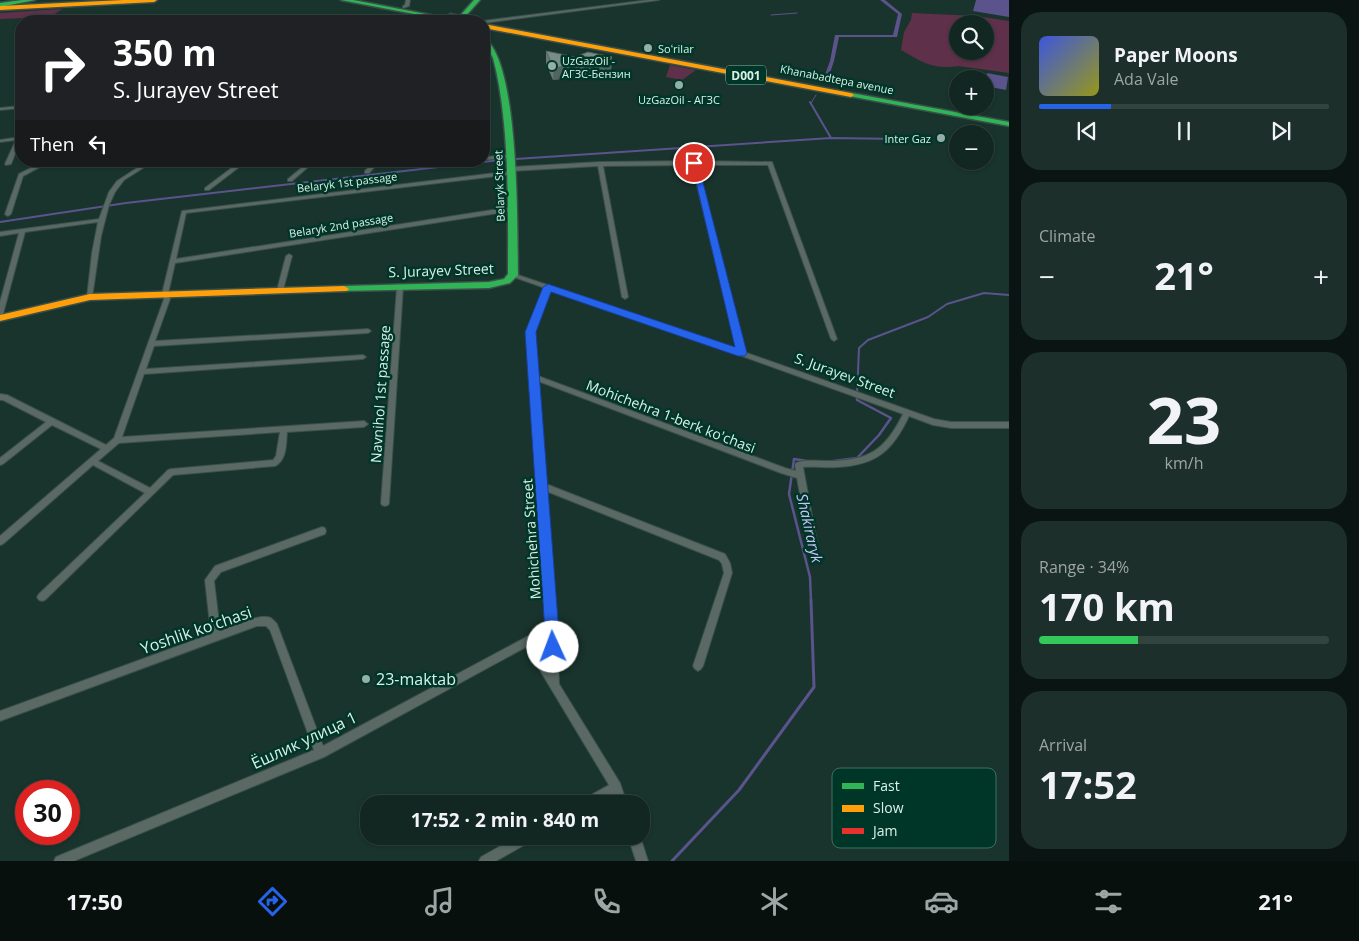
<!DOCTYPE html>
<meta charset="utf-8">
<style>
body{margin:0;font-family:"Open Sans",sans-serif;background:#1c2f2a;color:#f1f3f6;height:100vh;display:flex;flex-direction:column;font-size:19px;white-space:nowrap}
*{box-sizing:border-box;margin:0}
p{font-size:16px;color:#9da5a5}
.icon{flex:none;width:28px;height:28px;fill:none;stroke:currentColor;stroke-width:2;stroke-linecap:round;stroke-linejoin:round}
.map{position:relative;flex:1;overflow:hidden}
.drawer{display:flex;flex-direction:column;gap:12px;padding:12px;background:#0a1513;width:350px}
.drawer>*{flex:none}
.hud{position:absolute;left:15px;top:15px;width:475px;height:152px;border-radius:20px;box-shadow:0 1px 4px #0004,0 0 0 1px #324440;background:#202124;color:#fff;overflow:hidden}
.buttons{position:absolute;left:949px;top:15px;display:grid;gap:10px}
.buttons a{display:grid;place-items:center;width:45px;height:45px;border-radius:50%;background:#132722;box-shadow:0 1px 4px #0004,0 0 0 1px #324440;font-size:25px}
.speed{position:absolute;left:15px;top:780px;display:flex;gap:10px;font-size:25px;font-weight:700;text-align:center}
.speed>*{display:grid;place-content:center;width:65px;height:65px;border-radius:50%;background:#132722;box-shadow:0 1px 4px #0004,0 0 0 1px #324440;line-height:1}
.speed .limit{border:8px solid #d22;background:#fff;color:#111}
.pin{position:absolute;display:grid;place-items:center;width:42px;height:42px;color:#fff;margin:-21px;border:2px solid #fff;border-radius:50%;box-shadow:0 1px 5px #0007}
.me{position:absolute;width:55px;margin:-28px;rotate:358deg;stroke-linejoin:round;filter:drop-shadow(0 0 4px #0008)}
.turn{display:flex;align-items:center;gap:18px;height:105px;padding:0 15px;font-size:22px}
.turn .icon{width:65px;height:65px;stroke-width:2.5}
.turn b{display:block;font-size:35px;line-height:42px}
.then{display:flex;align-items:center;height:48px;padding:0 15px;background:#0003;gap:10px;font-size:19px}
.big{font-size:38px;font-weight:700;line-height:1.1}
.drawer .card{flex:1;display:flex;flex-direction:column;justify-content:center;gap:8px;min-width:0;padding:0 18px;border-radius:20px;background:#1c2f2a}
.drawer .dial{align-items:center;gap:0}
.dial b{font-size:65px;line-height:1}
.song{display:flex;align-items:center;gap:15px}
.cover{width:60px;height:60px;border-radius:8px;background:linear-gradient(135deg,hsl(230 70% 55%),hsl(60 70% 35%))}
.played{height:5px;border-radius:2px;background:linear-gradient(90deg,#2563eb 25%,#324440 25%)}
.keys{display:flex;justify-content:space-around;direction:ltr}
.heat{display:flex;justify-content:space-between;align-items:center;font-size:28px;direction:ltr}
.charge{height:8px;border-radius:4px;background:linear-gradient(90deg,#34c759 34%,#324440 0)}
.trip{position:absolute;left:360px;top:795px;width:290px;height:50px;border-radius:20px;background:#132722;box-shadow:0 1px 4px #0004,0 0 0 1px #324440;font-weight:700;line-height:50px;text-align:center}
.tab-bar{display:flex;height:80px;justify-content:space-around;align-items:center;background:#08100e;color:#9da5a5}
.tab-bar .icon{width:35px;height:35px}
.tab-bar .current{color:#2563eb}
.tab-bar b{font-size:22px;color:#f1f3f6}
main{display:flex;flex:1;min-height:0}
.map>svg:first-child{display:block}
</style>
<main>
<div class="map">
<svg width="1009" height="861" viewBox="0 0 1009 861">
<rect width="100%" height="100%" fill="#19342d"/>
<!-- green -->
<g fill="#5f3049" fill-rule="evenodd">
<polygon points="62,9 50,17 0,19 0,13"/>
<path d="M912,13L977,16L1009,21V73L958,66C933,70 922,62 901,50L904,32L911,20ZM958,24H985V51H958Z"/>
<polygon points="670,65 696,70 682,80 666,77"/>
</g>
<!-- water -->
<g fill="#5b538c">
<polygon points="976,0 1009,0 1009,17 973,11"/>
<polygon points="987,73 1008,77 1006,90 985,86"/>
</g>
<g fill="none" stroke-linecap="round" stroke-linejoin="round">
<!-- stream-far3 -->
<g stroke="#5b538c" stroke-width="1">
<polyline points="771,15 797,13"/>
<polyline points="811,103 816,95"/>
</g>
<!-- stream-far2 -->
<g stroke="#5b538c" stroke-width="2">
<polyline points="810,102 831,138"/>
<polyline points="0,222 126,203 500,160 831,138 900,139"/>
<polyline points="857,395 859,348 868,340 928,317 947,304 984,293 1009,295"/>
</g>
<!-- stream-far1 -->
<g stroke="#5b538c" stroke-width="2.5">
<polyline points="807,461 794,459 789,494 810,577 811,601"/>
<polyline points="834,461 857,458 879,435 891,418 857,400 857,394"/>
</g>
<!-- stream -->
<polyline stroke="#5b538c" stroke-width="3" points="672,861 739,790 814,687 811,600"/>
<!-- canal -->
<polygon fill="#5b538c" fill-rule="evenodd" points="880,0 885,0 902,14 897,37 839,37 834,61 827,82 822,83 830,61 835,35 893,35 898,14"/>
<defs>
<g id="street">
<polygon points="406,0 410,0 409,6 403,8 403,6 405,5"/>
<polygon points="649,0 659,0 484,23 483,21"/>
<polygon points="21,106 21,108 0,110 0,108"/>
<polygon points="21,137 21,139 11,164 6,165 5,164 16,140 0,142 0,140"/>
<polygon points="511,155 513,155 513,157 484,160 484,157"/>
<polygon points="45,161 51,161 23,176 11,214 8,216 6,215 5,214 19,174"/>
<polygon points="148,161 154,161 124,180 115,192 109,205 101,236 92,298 88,298 87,297 92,253 98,222 25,232 3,314 0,316 0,302 19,233 0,236 0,232 99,219 109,192 117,181"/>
<polygon points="241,161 247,161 209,190 205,190 205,188"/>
<polygon points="310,161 315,161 292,181 288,181 288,179"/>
<polygon points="375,161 380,161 369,173 365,173 365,171"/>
<path d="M694,161L772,162L837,339L834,341L831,339L768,165H697L744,352L934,419L951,422H1009V428H951L933,425L909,416C893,450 877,465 838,467C827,468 815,466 803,467L817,543L816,546L813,547L810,546L809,543L797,478L781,473L538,381L546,484L725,554L730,563L732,573L703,666L701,669L698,671L695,669L693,666L724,573L722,564L719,560L546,491L557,628L559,684L620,783L627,804H616L613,795L597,804H581L582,800L609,785L526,647L324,757L74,861H54L56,857L314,750L270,630L266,626H257L0,721V711L211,634L205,580L215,566L322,527L325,528L326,531L325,534L221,572L214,581L220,631C232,627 255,615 267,617C272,617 274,621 277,624L323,746L547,626L528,332L545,288L511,276V274H515L737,349L692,165L603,166L628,297L625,299L622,297L598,166L512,171L509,169L512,167L600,162ZM550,290L739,355L903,414C885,451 868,461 827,461C816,461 806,459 796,463L795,465L796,471L785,468L538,376L534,332ZM548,635L549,668L533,643Z"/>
<path d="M512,171L515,173L514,174L186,213L176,259L512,207L515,209L512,211L175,263L168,294L170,299L155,341L368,329L371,331L368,333L154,346L146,369L363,355L366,357L363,359L144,374L122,437L364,421L368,424L364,427L287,432C286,444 287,460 275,466L173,475L45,600L42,601L39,600L37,597L39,594L145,493L93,465L3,544L0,545V536L101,449L52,425L3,464L0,465V458L46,422L3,400H0V394L7,395L106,445L114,438L164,299L162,294L182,211ZM280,432L276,456L273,460L171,469L168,470L150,488L98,461L119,443Z"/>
<polygon points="289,254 292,256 283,290 282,291 278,291 277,290 286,256"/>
<polygon points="400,285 403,287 389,503 388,505 385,506 382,505 381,503 397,287"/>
<polygon points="518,836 535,836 533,840 496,861 479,861 481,857"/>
<polygon points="628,836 640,836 648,861 636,861"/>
</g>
<g id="fast">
<polygon points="22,0 35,0 0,7 0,3"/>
<polygon points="341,0 353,0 462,21 451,21"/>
<polygon points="474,0 480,0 463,19 459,19 459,17"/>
<path d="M484,38C520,61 517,231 518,275L510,283L489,288L341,291L339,289L344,286L489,282L504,279L508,274C508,221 509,167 503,114C501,96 498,76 493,58C490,51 483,47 484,38Z"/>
<polygon points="851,93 1009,122 1009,126 849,96 849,94"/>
</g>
<g id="slow">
<polygon points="123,0 157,0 154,2 0,10 0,6"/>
<polygon points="484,24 851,93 854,95 851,97 484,28"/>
<polygon points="344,286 349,289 347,291 90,300 0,321 0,315 90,294"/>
</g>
<polygon id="jam" points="450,14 479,19 482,21 471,21 448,17"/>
</defs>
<!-- street casing -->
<use href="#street" stroke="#3a504a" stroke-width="2"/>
<!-- fast casing -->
<use href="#fast" stroke="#3a504a" stroke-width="3"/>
<!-- slow casing -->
<use href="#slow" stroke="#3a504a" stroke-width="3"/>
<!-- jam casing -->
<use href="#jam" stroke="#3a504a" stroke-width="3"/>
<!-- street -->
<use href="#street" fill="#5a6963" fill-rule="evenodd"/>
<!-- fast -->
<use href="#fast" fill="#30b455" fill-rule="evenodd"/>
<!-- slow -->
<use href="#slow" fill="#ff9f0a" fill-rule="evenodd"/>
<!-- jam -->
<use href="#jam" fill="#e5322d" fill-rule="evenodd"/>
</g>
<!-- wall -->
<polygon fill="#667973" points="546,51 575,57 612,57 611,70 586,75 582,78 575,77 553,80 546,64"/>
<!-- shaded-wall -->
<g fill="#53635e">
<polygon points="612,57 611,70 586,75 582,78 583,65 587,62"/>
<polygon points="576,64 575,77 553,80 554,68"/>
</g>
<!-- building -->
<polygon fill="#778d86" stroke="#53635e" points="546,51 575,57 588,52 612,57 587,62 583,65 576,64 554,68"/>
<!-- route -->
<polygon fill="#2563eb" stroke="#184099" points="691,161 698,163 747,353 745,356 738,356 551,292 536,332 560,647 558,652 553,654 548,652 546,647 525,332 543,287 548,284 735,347"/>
<!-- markers -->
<g fill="#94afa6" stroke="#003628" stroke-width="2">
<circle cx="648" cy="48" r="5"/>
<circle cx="552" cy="66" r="5"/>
<circle cx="679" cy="85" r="5"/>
<circle cx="941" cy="138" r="5"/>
<circle cx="366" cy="679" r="5"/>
</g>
<g text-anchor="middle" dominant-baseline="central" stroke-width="5" stroke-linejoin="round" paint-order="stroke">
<!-- far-poi labels -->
<g font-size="11" fill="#d7f1e7" stroke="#003628" text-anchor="start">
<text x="658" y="48">Soʻrilar</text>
<text x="562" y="60">UzGazOil -<tspan x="562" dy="13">АГЗС-Бензин</tspan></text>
<text x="679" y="99" text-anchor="middle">UzGazOil - АГЗС</text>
<text x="931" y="138" text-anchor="end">Inter Gaz</text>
</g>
<!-- far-street labels -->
<g font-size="11" fill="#d7f1e7" stroke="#003628">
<text transform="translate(837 79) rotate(11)">Khanabadtepa avenue</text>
<text transform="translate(347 182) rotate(-7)">Belaryk 1st passage</text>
<text transform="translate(499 186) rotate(-92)">Belaryk Street</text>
<text transform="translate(341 225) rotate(-9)">Belaryk 2nd passage</text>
</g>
<!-- shield labels -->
<rect fill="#003628" stroke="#96b9ae" stroke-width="1" x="726" y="65.5" width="40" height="19" rx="4"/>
<g font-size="12" font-weight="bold" fill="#d7f1e7">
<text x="746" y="75">D001</text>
</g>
<!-- street labels -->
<g font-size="14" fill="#d7f1e7" stroke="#003628">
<text transform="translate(441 270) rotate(-2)">S. Jurayev Street</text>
<text transform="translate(845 375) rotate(20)">S. Jurayev Street</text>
<text transform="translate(380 394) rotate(-86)">Navnihol 1st passage</text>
<text transform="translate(671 416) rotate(21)">Mohichehra 1-berk ko'chasi</text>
<text transform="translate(531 539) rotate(-94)">Mohichehra Street</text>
</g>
<!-- water labels -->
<g font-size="15" font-style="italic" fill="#cbc4fc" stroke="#003628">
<text transform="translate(810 528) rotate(77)">Shakiraryk</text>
</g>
<!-- near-street labels -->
<g font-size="16" fill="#d7f1e7" stroke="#003628">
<text transform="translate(196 630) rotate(-19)">Yoshlik koʻchasi</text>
<text transform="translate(304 740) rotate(-25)">Ёшлик улица 1</text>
</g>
<!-- near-poi labels -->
<g font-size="16" fill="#d7f1e7" stroke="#003628" text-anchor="start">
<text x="376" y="679">23-maktab</text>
</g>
</g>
<!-- legend -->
<rect x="832" y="768" width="164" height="80" rx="8" fill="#003628" stroke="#406e61" stroke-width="1"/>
<rect x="842" y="783" width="22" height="6" fill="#30b455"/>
<rect x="842" y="805" width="22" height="7" fill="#ff9f0a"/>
<rect x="842" y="828" width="22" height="6" fill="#e5322d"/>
<g font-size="14" fill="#d7f1e7">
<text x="873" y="791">Fast</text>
<text x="873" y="813">Slow</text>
<text x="873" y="836">Jam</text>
</g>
</svg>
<div class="buttons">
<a><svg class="icon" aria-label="search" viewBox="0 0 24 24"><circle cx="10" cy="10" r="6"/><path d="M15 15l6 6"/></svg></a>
<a>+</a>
<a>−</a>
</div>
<div class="speed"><div class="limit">30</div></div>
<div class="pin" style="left:694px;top:163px;background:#d93025"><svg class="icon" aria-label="arrive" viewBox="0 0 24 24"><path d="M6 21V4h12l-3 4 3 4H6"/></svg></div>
<svg class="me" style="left:553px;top:647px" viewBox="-20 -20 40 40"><circle r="19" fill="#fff"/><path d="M0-13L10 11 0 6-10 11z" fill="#2563eb"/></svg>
<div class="trip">17:52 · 2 min · 840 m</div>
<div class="hud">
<div class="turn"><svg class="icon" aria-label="right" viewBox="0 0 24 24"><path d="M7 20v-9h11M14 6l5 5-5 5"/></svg><div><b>350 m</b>S. Jurayev Street</div></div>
<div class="then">Then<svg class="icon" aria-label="left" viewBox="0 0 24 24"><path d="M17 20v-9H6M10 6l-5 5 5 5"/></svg></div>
</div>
</div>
<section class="drawer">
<div class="card">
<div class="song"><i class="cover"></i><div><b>Paper Moons</b><p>Ada Vale</p></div></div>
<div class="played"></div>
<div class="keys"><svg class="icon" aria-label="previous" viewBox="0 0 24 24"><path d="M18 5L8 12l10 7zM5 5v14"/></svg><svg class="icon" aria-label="pause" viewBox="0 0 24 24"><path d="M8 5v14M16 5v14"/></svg><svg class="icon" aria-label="next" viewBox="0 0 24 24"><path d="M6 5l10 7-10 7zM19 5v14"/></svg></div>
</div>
<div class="card"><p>Climate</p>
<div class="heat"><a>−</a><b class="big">21°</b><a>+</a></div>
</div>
<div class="card dial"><b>23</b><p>km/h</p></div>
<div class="card"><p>Range · 34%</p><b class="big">170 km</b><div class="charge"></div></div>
<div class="card"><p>Arrival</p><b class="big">17:52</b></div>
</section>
</main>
<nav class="tab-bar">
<b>17:50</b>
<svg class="icon current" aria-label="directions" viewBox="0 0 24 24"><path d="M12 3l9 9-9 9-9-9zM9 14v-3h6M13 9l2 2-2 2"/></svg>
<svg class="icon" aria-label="music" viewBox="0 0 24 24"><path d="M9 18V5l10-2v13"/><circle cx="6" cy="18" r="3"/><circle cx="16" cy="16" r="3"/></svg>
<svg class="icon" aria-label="phone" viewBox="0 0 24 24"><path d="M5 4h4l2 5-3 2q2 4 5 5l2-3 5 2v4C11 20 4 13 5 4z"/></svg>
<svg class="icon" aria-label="climate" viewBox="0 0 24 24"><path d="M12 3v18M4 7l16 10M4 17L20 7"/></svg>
<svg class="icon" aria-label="car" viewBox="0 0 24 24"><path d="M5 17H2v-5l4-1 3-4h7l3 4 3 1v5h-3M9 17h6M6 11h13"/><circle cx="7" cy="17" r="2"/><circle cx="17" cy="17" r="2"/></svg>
<svg class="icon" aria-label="filters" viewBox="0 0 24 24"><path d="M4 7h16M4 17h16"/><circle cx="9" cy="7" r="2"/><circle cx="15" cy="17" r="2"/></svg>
<b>21°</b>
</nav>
